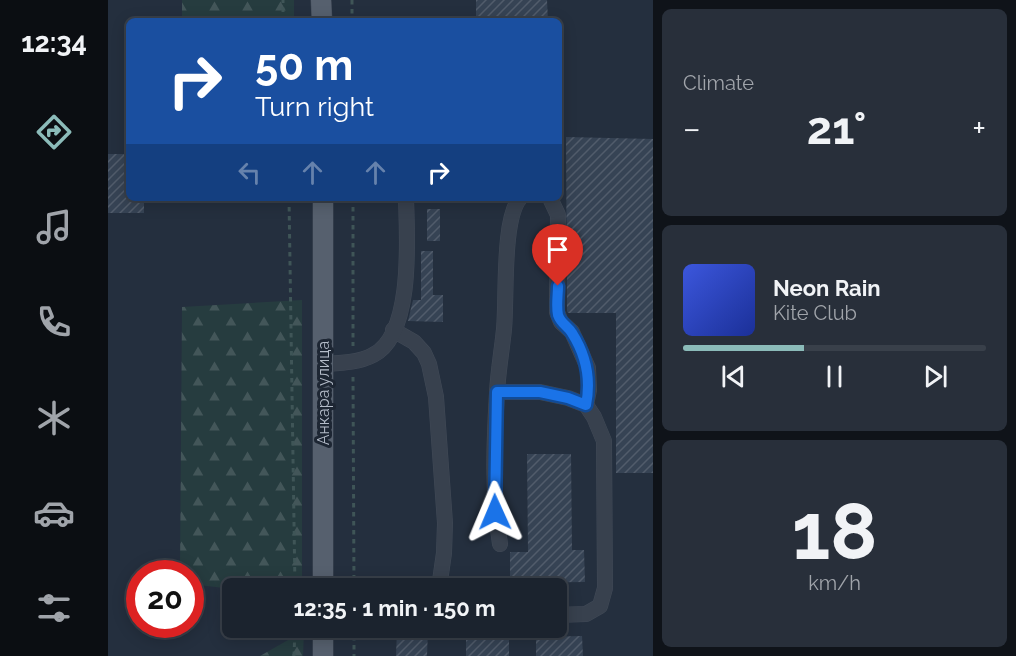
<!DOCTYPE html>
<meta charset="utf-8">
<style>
body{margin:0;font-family:Raleway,sans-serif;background:#282f3a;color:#f1f3f6;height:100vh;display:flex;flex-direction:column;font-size:22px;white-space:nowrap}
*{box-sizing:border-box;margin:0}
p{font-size:20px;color:#a0a4aa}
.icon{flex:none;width:33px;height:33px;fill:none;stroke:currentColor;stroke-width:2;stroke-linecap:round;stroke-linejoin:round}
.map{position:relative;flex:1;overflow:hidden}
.drawer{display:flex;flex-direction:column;gap:9px;padding:9px;background:#0f1319;width:363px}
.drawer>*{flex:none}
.hud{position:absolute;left:18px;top:18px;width:436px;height:183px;border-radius:9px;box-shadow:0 3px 15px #0003,0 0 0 2px #39404a;background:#1a4fa0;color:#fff;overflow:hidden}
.speed{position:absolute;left:18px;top:560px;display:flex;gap:12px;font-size:30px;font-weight:700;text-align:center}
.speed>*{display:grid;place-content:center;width:78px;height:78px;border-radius:50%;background:#1b232e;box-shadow:0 3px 15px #0003,0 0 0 2px #39404a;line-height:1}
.speed .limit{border:9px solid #d22;background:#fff;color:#111}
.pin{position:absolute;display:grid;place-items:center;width:51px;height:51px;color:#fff;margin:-62px -26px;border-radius:50% 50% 50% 0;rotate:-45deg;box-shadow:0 0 6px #0007}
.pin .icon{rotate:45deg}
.me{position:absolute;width:66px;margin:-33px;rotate:359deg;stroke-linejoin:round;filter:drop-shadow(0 0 4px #0008)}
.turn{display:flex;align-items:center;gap:21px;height:126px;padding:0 30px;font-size:27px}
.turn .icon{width:78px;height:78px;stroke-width:2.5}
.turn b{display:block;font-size:42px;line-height:51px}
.lanes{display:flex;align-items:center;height:57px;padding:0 30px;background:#0003;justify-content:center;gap:30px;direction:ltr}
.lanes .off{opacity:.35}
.big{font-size:45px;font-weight:700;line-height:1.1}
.drawer .card{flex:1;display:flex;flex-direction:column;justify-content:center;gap:9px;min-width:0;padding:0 21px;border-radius:9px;background:#282f3a}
.drawer .dial{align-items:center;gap:0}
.dial b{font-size:78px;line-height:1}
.song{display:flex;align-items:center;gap:18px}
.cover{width:72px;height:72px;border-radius:9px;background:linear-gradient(135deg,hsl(230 70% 55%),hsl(230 70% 35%))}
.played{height:6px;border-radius:3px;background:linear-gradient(90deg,#8bbbb9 40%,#39404a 40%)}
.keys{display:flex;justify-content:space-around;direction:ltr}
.heat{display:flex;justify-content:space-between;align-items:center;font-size:33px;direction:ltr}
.trip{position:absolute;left:114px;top:578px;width:345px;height:60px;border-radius:9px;background:#1b232e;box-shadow:0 3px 15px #0003,0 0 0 2px #39404a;font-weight:700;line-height:60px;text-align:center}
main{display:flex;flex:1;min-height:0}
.tabs{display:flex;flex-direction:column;width:108px;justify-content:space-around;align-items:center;background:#0b0e12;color:#a0a4aa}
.tabs .icon{width:42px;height:42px}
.tabs .selected{color:#8bbbb9}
.tabs b{font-size:27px;color:#f1f3f6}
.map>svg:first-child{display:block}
</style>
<main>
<nav class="tabs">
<b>12:34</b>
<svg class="icon selected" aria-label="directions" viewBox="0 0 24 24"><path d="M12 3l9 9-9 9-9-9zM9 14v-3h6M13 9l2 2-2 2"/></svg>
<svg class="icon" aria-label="music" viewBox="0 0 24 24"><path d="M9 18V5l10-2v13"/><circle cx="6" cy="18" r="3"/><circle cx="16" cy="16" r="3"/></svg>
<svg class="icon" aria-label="phone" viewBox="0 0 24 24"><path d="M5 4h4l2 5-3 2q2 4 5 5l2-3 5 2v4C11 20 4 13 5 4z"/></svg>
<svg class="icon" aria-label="climate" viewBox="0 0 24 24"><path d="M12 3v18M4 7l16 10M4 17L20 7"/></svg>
<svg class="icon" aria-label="car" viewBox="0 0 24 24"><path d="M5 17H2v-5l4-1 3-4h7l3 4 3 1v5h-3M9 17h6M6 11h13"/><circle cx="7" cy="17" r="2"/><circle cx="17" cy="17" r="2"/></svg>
<svg class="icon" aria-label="filters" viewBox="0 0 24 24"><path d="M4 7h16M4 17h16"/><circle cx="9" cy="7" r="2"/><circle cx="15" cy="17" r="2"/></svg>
</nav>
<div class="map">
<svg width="545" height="656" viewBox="0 0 545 656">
<defs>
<pattern id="forest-firs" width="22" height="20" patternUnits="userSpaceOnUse" patternTransform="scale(1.5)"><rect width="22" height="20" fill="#263c3f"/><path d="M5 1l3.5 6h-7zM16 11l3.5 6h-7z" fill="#435659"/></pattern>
<pattern id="building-hatch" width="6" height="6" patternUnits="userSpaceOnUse" patternTransform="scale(1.5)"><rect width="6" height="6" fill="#364354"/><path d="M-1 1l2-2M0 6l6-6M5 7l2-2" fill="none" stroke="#515c6b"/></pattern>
</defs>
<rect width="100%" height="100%" fill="#242f3e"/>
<!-- forest -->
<g fill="url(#forest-firs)">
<rect x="74" y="0" width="112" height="21"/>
<polygon points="194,300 194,588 124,589 83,584 82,573 72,573 74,307"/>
<polygon points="196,631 195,656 152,656"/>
</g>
<!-- building -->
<g fill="url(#building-hatch)">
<polygon points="368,0 439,0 440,21 368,21"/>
<polygon points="458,137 545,139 545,473 508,473 508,313 460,313 459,311"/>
<polygon points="0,154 21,154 21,198 36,198 36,213 0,213"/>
<rect x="319" y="209" width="13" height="32"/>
<polygon points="313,251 325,251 325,295 335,295 335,322 300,321 305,300 313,300"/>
<polygon points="419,454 463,454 464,550 476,550 477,582 402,583 402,552 420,552"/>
<rect x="358" y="627" width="43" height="29"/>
<polygon points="289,629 320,629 319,656 288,656"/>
<polygon points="474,636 475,656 428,656 428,637"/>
</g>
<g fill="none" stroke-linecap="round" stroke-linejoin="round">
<defs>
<g id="minor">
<polyline points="442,198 450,215 449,312 453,322 464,332 480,368 481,390 478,405"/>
<polyline points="285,330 306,342 316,353 321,364 328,397 337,523 336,553 331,588"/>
<path d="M215,364C232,363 250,363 265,355C306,335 299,236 298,198"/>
<polyline points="389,392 432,392 460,398 478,405 486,417 496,441 497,588 492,606 478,614 448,615"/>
<path d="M392,544C384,494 386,443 389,393C390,371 394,350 396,329C399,298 394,219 412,198"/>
</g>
<g id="major">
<polyline points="213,0 214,21"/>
<polyline points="215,588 215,198"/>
<polyline points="215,656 215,627"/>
</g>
</defs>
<!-- minor casing -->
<use href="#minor" stroke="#414a57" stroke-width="16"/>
<!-- major casing -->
<use href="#major" stroke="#414a57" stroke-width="21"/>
<!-- path -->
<g stroke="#3f5557" stroke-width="3" stroke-dasharray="4.5 4.5" stroke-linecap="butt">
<polyline points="244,0 244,21"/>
<polyline points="175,21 175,0"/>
<polyline points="181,198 187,588"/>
<polyline points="245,198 245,346"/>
<polyline points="245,377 246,588"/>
<polyline points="246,627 246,656"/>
<polyline points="186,656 187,627"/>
</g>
<!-- minor -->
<use href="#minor" stroke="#38414e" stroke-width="15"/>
<!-- major -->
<use href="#major" stroke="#56606e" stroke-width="20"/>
</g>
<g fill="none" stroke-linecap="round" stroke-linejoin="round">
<defs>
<path id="route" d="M387,512L389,392H432L460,398L478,405C483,380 478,355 464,333C460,326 453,324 450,315C448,306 450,295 450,286"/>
</defs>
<!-- route casing -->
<use href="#route" stroke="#114b97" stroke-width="15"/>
<!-- route -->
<use href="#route" stroke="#1a73e8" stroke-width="10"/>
</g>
<g text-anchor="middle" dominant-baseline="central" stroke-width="6" stroke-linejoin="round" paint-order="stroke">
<!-- street labels -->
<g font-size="16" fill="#b4bcc9" stroke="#1d2633">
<text transform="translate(215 393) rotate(-90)">Анкара улица</text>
</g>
</g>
</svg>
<div class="speed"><div class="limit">20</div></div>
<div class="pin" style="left:450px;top:286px;background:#d93025"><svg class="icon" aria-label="arrive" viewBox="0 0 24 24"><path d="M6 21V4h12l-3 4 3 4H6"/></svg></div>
<svg class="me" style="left:387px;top:512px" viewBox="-20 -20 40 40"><path d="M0-17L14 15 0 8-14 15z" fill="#1a73e8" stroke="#fff" stroke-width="4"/></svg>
<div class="trip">12:35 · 1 min · 150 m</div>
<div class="hud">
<div class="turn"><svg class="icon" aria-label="right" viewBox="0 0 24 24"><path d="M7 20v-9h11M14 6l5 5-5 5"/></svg><div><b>50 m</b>Turn right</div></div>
<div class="lanes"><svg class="icon off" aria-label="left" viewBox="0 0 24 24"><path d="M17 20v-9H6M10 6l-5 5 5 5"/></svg><svg class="icon off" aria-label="ahead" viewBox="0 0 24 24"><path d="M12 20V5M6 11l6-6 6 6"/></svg><svg class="icon off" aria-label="ahead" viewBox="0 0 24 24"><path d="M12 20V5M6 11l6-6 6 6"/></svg><svg class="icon" aria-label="right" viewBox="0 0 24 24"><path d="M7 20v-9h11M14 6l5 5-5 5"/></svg></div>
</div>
</div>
<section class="drawer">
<div class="card"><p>Climate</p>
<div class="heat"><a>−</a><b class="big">21°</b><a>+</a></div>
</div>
<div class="card">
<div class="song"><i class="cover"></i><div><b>Neon Rain</b><p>Kite Club</p></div></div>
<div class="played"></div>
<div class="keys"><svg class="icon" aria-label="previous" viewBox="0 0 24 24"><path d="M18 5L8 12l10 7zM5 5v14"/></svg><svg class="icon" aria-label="pause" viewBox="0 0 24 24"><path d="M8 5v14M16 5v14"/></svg><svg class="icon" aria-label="next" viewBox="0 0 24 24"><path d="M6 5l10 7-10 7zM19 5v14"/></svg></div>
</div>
<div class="card dial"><b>18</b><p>km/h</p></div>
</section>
</main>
